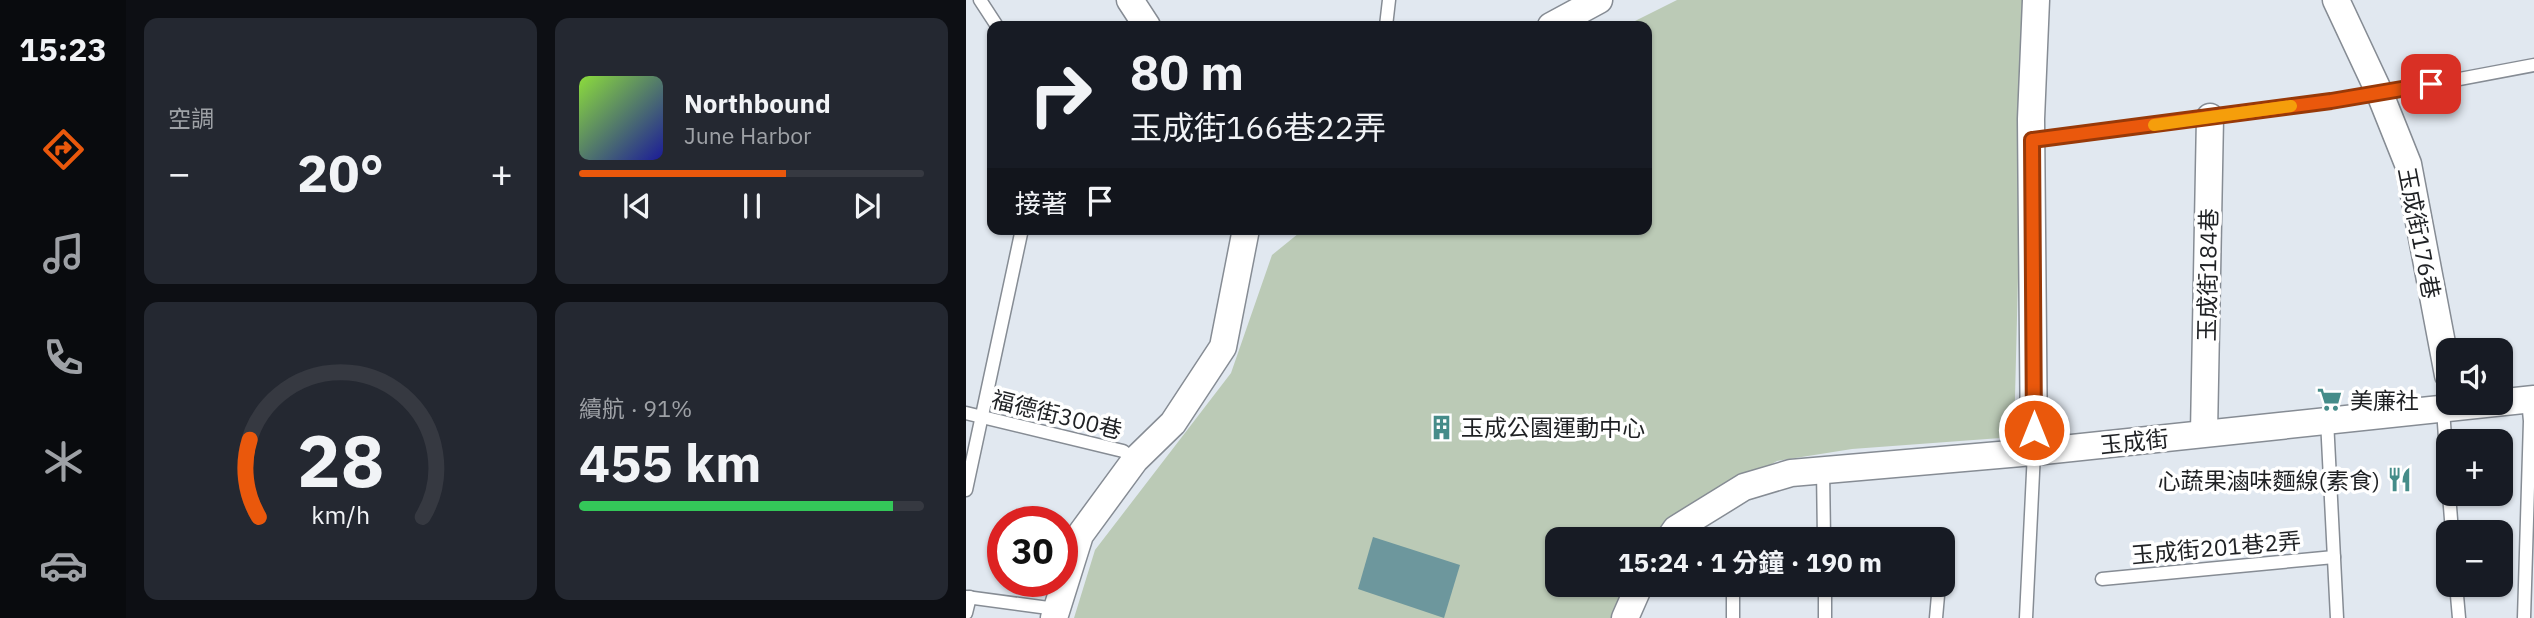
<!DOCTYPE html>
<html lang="zh-TW">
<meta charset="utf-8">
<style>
body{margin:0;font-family:"IBM Plex Sans","Noto Sans TC",sans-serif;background:#242831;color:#f1f3f6;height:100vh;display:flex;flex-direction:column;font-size:26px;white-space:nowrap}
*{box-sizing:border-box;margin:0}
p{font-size:23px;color:#9ea1a6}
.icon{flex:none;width:38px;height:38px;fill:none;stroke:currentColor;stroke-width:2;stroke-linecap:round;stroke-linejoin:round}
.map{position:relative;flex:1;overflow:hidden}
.drawer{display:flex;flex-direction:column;gap:18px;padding:18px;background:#0d0f14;width:840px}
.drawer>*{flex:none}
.guide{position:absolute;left:21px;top:21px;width:665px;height:214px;border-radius:14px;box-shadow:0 2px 5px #0004;background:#171b24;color:#f1f3f6;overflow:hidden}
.fabs{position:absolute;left:1470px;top:338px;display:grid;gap:14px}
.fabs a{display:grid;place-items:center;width:77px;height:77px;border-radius:14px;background:#171b24;box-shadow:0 2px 5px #0004;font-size:35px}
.speed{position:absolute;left:21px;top:506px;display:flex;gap:14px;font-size:35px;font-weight:700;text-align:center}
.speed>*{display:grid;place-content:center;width:91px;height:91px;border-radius:50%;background:#171b24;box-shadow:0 2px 5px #0004;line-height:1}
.speed .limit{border:10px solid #d22;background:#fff;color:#111}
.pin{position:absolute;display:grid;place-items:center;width:60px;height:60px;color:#fff;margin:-30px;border-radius:14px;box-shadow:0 4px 10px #0006}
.me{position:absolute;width:77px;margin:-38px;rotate:0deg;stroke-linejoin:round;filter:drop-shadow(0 0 5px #0008)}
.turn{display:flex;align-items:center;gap:24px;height:147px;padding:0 28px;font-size:32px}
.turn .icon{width:91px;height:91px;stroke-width:2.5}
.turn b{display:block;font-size:49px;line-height:60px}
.then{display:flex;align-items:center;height:66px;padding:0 28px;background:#0003;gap:14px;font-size:26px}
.big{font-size:52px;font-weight:700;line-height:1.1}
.drawer .card{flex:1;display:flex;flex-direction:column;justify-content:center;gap:10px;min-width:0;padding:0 24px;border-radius:14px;background:#242831}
.drawer .dial{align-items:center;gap:0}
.dial svg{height:182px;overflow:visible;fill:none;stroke:#363941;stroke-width:7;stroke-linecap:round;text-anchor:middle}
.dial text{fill:#f1f3f6;stroke:none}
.song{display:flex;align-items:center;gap:21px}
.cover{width:84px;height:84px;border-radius:10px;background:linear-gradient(135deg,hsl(90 70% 55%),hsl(240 70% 35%))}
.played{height:7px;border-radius:4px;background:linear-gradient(90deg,#ea580c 60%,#363941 60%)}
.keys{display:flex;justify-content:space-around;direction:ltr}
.heat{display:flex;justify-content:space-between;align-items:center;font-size:38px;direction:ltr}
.charge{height:10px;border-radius:5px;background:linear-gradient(90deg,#34c759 91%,#363941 0)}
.drawer .tiles{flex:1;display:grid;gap:18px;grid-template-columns:repeat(2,1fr)}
.trip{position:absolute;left:579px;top:527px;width:410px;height:70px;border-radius:14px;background:#171b24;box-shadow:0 2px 5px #0004;font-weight:700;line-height:70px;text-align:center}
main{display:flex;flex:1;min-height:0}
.tab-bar{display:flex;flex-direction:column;width:126px;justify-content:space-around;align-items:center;background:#090b0e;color:#9ea1a6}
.tab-bar .icon{width:49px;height:49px}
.tab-bar .on{color:#ea580c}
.tab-bar b{font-size:32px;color:#f1f3f6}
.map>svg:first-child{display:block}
</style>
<main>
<nav class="tab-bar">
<b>15:23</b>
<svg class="icon on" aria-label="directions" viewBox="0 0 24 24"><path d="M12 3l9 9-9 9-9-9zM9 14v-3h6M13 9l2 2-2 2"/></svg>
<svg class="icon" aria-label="music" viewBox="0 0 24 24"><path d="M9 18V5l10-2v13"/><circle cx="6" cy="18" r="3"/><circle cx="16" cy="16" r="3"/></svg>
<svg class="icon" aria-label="phone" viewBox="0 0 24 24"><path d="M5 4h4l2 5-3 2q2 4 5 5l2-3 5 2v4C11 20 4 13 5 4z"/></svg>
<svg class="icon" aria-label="climate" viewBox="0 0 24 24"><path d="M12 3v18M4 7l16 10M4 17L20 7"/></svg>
<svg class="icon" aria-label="car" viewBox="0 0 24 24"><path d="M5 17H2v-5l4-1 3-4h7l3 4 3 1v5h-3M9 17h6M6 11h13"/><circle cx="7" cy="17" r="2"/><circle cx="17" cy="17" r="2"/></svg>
</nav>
<section class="drawer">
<div class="tiles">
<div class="card"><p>空調</p>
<div class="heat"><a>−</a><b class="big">20°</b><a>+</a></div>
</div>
<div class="card">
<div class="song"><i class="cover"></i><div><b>Northbound</b><p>June Harbor</p></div></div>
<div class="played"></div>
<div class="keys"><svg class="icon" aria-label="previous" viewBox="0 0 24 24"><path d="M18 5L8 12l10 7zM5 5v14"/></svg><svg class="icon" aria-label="pause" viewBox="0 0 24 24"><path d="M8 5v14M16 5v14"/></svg><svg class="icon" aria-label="next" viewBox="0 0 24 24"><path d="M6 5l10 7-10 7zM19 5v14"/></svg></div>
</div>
<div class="card dial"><svg viewBox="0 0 100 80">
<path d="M14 69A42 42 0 1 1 86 69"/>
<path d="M14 69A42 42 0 0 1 10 35" stroke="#ea580c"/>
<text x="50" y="56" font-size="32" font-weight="700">28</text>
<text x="50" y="72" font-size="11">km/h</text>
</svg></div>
<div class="card"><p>續航 · 91%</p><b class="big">455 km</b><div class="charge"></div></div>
</div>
</section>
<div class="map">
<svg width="1568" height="618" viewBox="0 0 1568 618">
<rect width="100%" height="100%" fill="#e1e8f0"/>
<!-- green -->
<polygon fill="#bbcab6" points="711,0 1059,0 1048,437 886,449 811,461 701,524 692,539 592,539 592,584 663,585 647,618 108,618 129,550 265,373 306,255 338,229 681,229 681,26 659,26"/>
<!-- water -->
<polygon fill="#6d979d" points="407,537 494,565 478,618 392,589"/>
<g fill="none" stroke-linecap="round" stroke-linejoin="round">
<defs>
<g id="service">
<polyline points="14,0 31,26"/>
<polyline points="420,26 423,0"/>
<polyline points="1066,140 1414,94 1568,65"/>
<polyline points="1477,409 1482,481"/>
<polyline points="0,413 157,451 169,460"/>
<polyline points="1361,420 1371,618"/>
<polyline points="857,469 858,539"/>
<polyline points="0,490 56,229"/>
<polyline points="1483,494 1486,532"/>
<polyline points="1136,579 1368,557"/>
<polyline points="1490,584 1493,618"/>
<polyline points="0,597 90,609"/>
<polyline points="0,613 4,597"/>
<polyline points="767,618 767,584"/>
<polyline points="859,618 859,584"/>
<polyline points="970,618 973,584"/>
<polyline points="1060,618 1068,452"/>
<polyline points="1558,618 1564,421 1562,400"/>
</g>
<g id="minor">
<polyline points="164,0 181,26"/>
<polyline points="1370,0 1414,94 1442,164 1482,375"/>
<polyline points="585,26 633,0"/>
<polyline points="1238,433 1244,117"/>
<polyline points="1068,452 1065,119 1070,0"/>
<polyline points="703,539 710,529 778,487 825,473 1068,452 1568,399"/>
<polyline points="88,618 114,535 169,460 207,423 257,347 280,229"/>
<polyline points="659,618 674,584"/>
</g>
</defs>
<!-- service casing -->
<use href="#service" stroke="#868c94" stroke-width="15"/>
<!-- minor casing -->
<use href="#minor" stroke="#868c94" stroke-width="29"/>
<!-- service -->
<use href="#service" stroke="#fff" stroke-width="12"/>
<!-- minor -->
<use href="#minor" stroke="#fff" stroke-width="26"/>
</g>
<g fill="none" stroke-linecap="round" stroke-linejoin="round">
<defs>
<polyline id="route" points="1068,430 1066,140 1365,101 1465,84"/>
</defs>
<!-- route casing -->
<use href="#route" stroke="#983908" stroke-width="18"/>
<!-- route -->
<use href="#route" stroke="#ea580c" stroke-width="12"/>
<!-- slow -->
<polyline stroke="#f59e0b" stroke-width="12" points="1188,125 1325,106"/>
</g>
<!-- icons -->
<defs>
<symbol id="supermarket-bare" viewBox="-9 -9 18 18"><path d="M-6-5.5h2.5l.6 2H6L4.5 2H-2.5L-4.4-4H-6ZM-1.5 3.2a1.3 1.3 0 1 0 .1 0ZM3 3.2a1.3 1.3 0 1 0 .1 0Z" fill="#458c89" stroke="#fff" stroke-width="2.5" paint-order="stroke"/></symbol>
<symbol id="building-bare" viewBox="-9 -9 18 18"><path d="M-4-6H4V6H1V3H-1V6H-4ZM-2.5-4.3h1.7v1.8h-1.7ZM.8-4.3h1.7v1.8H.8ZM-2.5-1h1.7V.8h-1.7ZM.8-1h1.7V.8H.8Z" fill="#458c89" stroke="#fff" stroke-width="2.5" paint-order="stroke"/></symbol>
<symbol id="restaurant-bare" viewBox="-9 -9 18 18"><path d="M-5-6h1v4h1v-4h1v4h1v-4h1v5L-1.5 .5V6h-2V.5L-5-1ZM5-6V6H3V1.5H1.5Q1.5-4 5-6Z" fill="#458c89" stroke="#fff" stroke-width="2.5" paint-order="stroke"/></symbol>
</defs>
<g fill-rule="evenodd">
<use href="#supermarket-bare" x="1346" y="382" width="35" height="35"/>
<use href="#building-bare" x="458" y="410" width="35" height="35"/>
<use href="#restaurant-bare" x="1416" y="462" width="35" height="35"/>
</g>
<g text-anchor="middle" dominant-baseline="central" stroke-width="7" stroke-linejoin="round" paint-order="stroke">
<!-- street labels -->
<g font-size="23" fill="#1f2124" stroke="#fff">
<text transform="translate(1454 233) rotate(79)">玉成街176巷</text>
<text transform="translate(1241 275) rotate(-89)">玉成街184巷</text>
<text transform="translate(91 414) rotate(14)">福德街300巷</text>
<text transform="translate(1168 441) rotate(-6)">玉成街</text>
<text transform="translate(1250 547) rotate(-5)">玉成街201巷2弄</text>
</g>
<!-- poi labels -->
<g font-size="23" fill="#1f2124" stroke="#fff" text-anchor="start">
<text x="1384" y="400">美廉社</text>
<text x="495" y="427">玉成公園運動中心</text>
<text x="1414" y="480" text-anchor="end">心蔬果滷味麵線(素食)</text>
</g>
</g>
</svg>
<div class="fabs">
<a><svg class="icon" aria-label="sound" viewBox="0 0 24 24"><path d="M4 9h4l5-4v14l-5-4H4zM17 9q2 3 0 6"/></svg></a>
<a>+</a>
<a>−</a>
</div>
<div class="speed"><div class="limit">30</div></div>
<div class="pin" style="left:1465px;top:84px;background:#d93025"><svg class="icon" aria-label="arrive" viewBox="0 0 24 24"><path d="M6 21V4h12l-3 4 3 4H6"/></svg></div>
<svg class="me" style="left:1068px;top:430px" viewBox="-20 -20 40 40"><circle r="17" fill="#ea580c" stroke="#fff" stroke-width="3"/><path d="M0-11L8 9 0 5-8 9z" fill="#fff"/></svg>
<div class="trip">15:24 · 1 分鐘 · 190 m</div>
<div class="guide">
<div class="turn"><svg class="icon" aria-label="right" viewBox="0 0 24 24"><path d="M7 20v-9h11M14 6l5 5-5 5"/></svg><div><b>80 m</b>玉成街166巷22弄</div></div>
<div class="then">接著<svg class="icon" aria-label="arrive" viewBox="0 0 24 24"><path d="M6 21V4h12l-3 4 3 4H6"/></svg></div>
</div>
</div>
</main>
